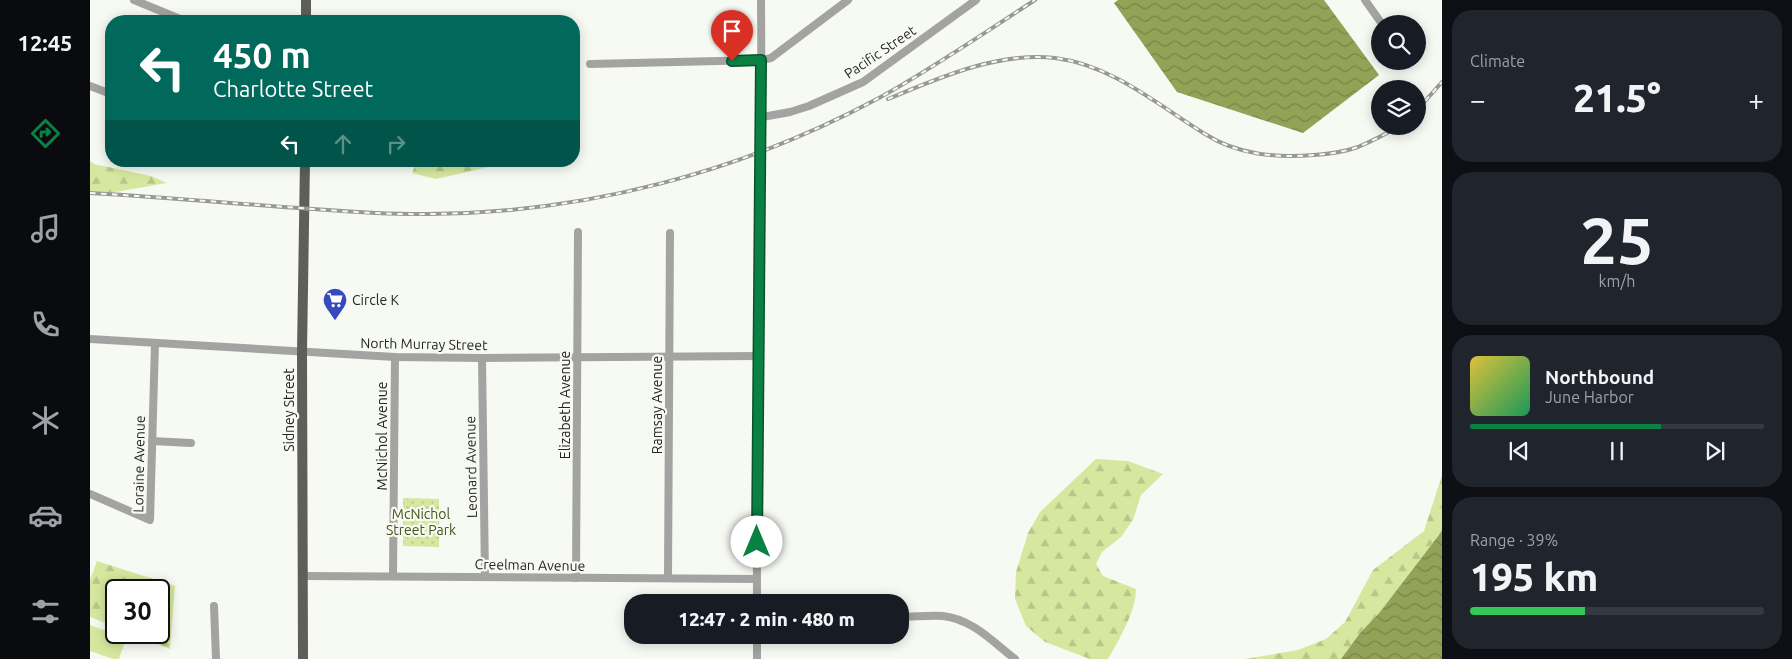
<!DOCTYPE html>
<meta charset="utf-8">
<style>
body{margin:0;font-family:Ubuntu,sans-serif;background:#20242c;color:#f1f3f6;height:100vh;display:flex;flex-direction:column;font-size:19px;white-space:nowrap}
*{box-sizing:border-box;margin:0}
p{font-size:16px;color:#9ea1a6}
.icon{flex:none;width:28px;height:28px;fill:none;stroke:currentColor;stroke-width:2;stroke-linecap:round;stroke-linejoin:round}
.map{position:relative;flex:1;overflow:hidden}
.details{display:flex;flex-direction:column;gap:10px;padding:10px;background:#0d0f14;width:350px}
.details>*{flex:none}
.hud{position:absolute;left:15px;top:15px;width:475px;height:152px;border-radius:20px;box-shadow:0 2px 12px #0003;background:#00695c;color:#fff;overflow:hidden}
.buttons{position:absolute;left:1281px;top:15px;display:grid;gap:10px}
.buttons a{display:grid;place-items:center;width:55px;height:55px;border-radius:50%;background:#171b24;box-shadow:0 2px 12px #0003;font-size:25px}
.speed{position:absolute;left:15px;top:579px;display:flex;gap:10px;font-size:25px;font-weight:700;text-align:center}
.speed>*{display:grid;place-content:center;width:65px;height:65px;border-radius:50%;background:#171b24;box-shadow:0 2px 12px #0003;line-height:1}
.speed .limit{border:2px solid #111;border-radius:8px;background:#fff;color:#111}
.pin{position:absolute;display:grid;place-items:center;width:42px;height:42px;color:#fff;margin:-51px -21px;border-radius:50% 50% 50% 0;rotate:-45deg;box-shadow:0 0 5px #0007}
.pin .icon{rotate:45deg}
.me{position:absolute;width:55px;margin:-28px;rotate:0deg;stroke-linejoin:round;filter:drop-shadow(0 0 4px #0008)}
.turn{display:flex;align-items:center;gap:18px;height:105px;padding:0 25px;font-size:22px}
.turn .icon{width:65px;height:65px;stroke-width:2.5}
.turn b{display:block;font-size:35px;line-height:42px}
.lanes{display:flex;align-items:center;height:48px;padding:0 25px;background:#0003;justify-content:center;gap:25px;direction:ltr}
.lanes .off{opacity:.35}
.big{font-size:38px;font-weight:800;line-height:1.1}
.details .card{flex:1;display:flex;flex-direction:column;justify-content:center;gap:8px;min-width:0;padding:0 18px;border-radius:20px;background:#20242c}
.details .dial{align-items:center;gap:0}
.dial b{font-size:65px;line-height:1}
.song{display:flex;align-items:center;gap:15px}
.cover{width:60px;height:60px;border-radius:8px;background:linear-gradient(135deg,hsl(50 70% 55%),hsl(150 70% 35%))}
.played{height:5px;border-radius:2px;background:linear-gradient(90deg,#0b8043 65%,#363941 65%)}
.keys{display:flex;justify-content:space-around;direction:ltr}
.heat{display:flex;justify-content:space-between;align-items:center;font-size:28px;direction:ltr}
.charge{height:8px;border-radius:4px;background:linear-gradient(90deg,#34c759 39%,#363941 0)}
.trip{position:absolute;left:534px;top:594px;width:285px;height:50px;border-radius:20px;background:#171b24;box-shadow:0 2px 12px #0003;font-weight:800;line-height:50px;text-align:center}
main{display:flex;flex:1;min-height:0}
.tabs{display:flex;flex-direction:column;width:90px;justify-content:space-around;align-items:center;background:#090b0e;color:#9ea1a6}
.tabs .icon{width:35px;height:35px}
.tabs .current{color:#0b8043}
.tabs b{font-size:22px;color:#f1f3f6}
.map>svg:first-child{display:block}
</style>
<main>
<nav class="tabs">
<b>12:45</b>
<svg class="icon current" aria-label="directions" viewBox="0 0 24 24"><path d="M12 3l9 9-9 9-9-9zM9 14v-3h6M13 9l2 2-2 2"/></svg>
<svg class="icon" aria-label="music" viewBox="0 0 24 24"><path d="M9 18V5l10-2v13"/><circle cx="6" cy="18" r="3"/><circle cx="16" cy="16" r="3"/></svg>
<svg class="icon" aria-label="phone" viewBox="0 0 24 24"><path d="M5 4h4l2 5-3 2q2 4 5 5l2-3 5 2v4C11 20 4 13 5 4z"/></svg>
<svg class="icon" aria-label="climate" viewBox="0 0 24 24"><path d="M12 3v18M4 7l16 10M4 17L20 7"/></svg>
<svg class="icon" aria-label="car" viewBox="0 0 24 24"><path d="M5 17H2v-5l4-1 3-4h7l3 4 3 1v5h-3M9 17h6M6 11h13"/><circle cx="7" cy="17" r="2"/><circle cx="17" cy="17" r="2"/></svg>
<svg class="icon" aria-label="filters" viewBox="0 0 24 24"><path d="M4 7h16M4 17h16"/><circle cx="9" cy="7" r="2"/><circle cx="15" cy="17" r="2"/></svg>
</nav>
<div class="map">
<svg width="1352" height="659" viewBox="0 0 1352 659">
<defs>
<pattern id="forest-firs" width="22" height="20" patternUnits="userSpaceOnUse" patternTransform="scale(1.25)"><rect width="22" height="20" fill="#d6e89f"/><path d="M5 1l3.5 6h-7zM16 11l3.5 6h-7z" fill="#b8c789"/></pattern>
<pattern id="park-dots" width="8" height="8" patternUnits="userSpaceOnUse" patternTransform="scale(1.25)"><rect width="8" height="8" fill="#d6e89f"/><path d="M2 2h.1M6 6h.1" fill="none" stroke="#b8c789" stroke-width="1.8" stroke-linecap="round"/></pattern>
<pattern id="water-waves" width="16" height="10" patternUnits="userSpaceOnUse" patternTransform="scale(1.25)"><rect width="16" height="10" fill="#92a357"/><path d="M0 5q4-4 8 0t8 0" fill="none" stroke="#778548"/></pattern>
</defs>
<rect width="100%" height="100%" fill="#f7f9f3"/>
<!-- forest -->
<g fill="url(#forest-firs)">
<polygon points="0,161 4,164 61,176 77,183 14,194 0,192"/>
<polygon points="327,161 412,161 407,165 346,179 322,173"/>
<path d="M1006,459L1038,461L1073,474L1051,495L1043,520L1031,537L1012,552L1006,564L1013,576L1046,589C1046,611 1029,640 1018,659H1000L955,642L936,626L925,599L926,572L938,533L950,512Z"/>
<polygon points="1352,475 1352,531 1290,612 1270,633 1251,659 1155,659 1208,650 1236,639 1255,622 1283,570 1334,531"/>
<polygon points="7,561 85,586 80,649 39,633 69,632 69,590 26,590 26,627 0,617 0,580"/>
</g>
<!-- park -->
<polygon fill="url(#park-dots)" points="313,498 349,499 349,547 313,546"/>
<!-- pitch -->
<polygon fill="#d6e89f" points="0,625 36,638 29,659 23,659 0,651"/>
<!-- water -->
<g fill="url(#water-waves)">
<polygon points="1028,0 1234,0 1289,75 1213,133 1087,92 1024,3"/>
<polygon points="1352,531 1352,659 1251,659 1270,633 1290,612"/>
</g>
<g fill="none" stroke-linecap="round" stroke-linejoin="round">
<!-- minor -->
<g stroke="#a3a4a1" stroke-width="8">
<polyline points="44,0 95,21"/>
<polyline points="1275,0 1292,24"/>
<polyline points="500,64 671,60 681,58 758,0"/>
<polyline points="0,86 21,94"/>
<polyline points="672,117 700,112 719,106 773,82 886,0"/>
<polyline points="0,339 305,357 392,358 668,356"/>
<polyline points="392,358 395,576"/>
<polyline points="62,441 101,443"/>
<polyline points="0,494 60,520 65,343"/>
<polyline points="214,576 667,579"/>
<polyline points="303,576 305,357"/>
<polyline points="486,578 488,232"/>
<polyline points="578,578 580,233"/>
<path d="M667,602C666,402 673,201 671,0"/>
<polyline points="124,606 126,659"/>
<path d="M810,617C824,617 839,615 853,616C882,619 903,642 925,659"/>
<polyline points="667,659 667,635"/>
</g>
<!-- major -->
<g stroke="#5e5f5b" stroke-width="10">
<polyline points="216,21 216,0"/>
<polyline points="213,659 212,352 215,161"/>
</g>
<defs>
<g id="rail">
<path d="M798,99C851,77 907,52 965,58C1022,65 1068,105 1115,134C1148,155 1186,158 1224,155C1239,154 1254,152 1268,147C1282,141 1296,134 1309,126"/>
<polyline points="1328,109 1352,82"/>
<path d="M0,193C70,197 139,203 209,208C252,211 295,215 339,214C496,213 651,172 789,98C843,68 894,33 945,0"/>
</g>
</defs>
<!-- rail casing -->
<use href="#rail" stroke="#989995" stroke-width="4"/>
<!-- rail -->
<use href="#rail" stroke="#f7f9f3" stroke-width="2" stroke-dasharray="5.5" stroke-linecap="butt"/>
</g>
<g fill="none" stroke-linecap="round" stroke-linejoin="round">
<defs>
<polyline id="route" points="642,61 671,60 667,542"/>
</defs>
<!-- route casing -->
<use href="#route" stroke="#07532c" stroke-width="12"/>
<!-- route -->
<use href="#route" stroke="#0b8043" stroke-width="9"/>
</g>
<!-- icons -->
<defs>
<symbol id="supermarket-pin" viewBox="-11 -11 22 30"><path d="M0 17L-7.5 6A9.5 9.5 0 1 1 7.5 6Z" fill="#354bbd" stroke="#f7f9f3"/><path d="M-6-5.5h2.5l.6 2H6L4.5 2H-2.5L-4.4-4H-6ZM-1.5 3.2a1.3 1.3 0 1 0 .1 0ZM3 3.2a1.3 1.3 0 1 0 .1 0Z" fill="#fff"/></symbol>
</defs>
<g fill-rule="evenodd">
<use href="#supermarket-pin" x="231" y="286" width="28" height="38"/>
</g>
<g text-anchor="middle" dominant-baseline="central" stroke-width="4.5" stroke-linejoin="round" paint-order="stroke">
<!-- street labels -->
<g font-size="14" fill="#252624" stroke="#f7f9f3">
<text transform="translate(790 52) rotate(-34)">Pacific Street</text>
<text transform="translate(334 344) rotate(1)">North Murray Street</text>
<text transform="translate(475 405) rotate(-90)">Elizabeth Avenue</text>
<text transform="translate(567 405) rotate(-90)">Ramsay Avenue</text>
<text transform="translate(199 410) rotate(-90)">Sidney Street</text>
<text transform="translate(292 436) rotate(-90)">McNichol Avenue</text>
<text transform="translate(49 464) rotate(-89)">Loraine Avenue</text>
<text transform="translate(381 467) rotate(-91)">Leonard Avenue</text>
<text transform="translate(440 565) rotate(1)">Creelman Avenue</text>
</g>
<!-- poi labels -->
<g font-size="14" fill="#252624" stroke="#f7f9f3" text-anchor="start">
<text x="262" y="300">Circle K</text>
</g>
<!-- park labels -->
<g font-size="14" fill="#48531c" stroke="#f7f9f3">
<text x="331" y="514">McNichol<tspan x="331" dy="16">Street Park</tspan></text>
</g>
</g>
</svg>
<div class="buttons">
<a><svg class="icon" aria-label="search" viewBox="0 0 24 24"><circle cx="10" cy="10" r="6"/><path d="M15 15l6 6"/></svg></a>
<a><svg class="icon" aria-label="layers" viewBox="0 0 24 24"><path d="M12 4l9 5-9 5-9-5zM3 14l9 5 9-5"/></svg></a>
</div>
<div class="speed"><div class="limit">30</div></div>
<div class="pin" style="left:642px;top:61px;background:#d93025"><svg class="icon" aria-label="arrive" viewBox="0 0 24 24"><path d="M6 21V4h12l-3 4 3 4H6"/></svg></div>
<svg class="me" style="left:667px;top:542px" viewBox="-20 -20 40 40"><circle r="19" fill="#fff"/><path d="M0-13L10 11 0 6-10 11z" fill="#0b8043"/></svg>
<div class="trip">12:47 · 2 min · 480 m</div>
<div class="hud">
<div class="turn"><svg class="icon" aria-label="left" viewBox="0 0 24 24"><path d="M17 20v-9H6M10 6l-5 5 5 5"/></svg><div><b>450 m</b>Charlotte Street</div></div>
<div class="lanes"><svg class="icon" aria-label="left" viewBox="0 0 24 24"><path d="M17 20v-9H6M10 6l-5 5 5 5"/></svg><svg class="icon off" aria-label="ahead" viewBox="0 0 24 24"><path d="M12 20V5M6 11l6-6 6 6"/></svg><svg class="icon off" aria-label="right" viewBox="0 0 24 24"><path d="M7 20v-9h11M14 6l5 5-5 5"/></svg></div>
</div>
</div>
<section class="details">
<div class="card"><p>Climate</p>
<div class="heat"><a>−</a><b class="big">21.5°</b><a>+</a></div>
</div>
<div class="card dial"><b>25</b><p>km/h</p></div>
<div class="card">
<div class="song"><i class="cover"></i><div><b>Northbound</b><p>June Harbor</p></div></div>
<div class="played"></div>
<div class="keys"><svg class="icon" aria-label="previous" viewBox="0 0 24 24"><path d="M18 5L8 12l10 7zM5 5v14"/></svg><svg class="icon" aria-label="pause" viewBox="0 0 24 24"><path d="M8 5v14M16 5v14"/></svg><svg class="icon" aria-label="next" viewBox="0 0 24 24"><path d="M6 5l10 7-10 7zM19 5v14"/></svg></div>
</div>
<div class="card"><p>Range · 39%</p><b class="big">195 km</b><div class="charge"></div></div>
</section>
</main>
